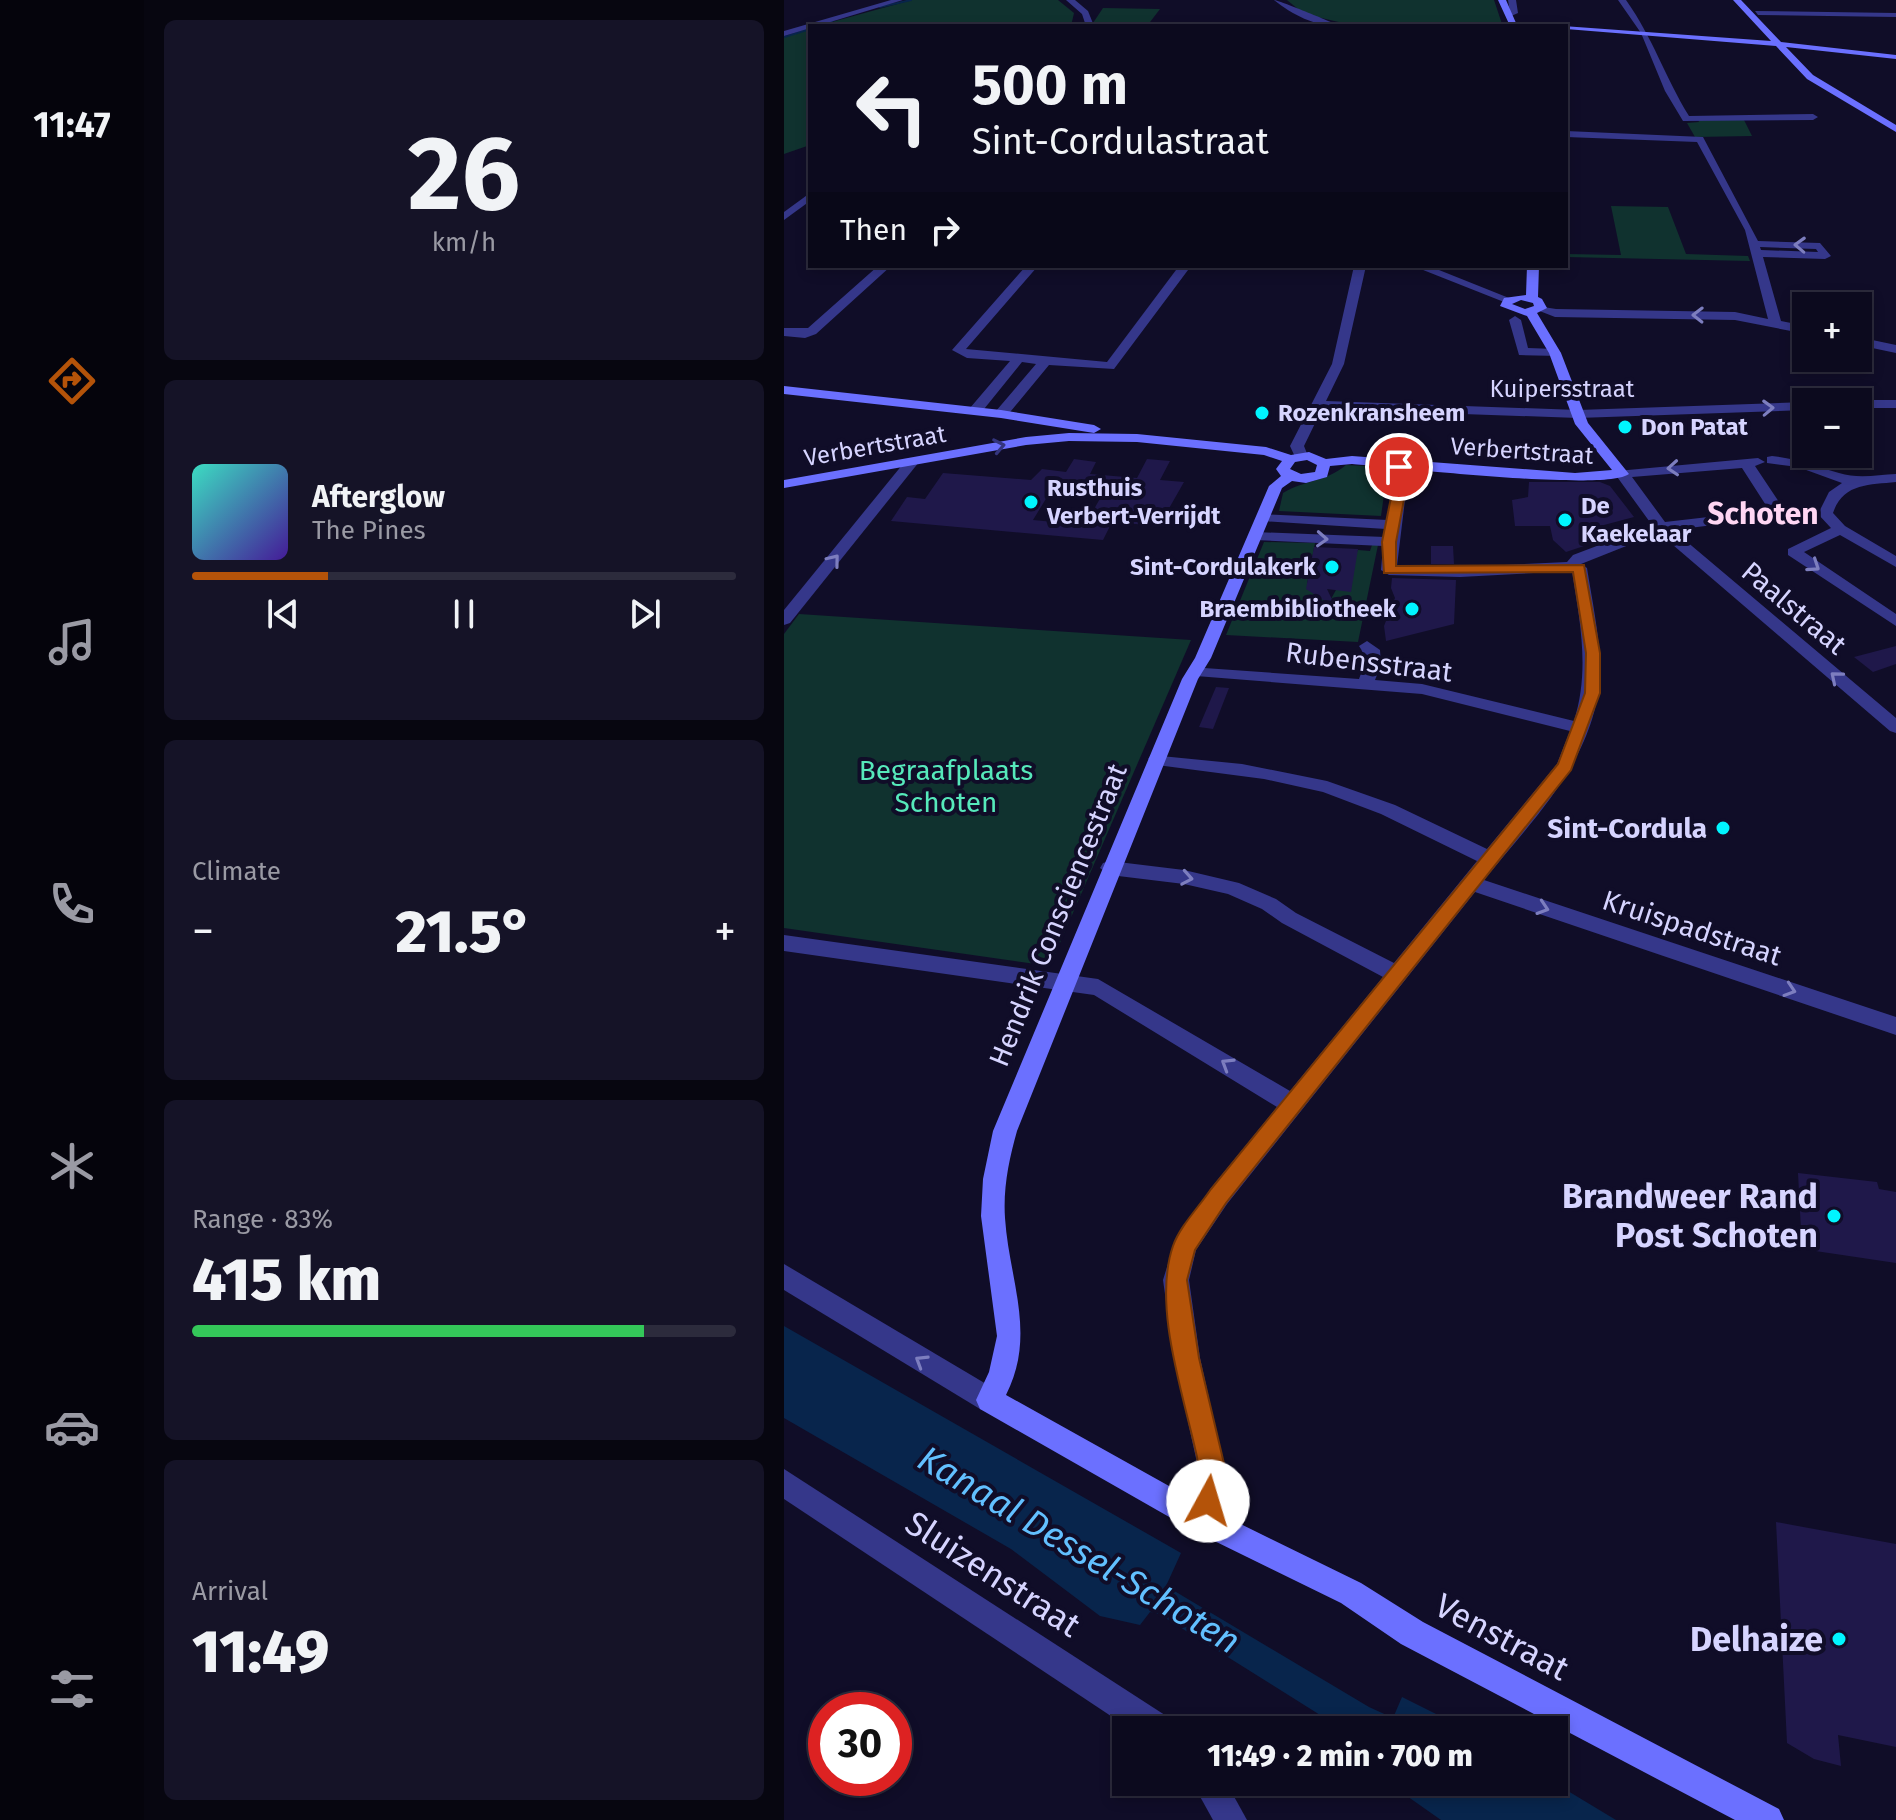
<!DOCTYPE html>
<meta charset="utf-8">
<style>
body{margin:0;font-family:"Fira Sans",sans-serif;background:#151327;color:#f1f3f6;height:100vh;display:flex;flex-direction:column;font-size:30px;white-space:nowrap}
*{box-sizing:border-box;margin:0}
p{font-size:26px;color:#9a9aa4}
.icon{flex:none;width:44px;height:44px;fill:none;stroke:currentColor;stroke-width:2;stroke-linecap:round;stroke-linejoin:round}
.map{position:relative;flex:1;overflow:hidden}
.side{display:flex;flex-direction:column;gap:20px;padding:20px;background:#070610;width:640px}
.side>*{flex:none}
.hud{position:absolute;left:24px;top:24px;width:760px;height:244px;border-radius:0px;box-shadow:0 4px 12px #0003,0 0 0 2px #2c2b3c;background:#0c0a1e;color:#f1f3f6;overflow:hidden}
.controls{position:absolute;left:1008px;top:292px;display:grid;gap:16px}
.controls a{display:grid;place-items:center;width:80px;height:80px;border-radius:0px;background:#0c0a1e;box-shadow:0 4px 12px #0003,0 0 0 2px #2c2b3c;font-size:40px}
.speed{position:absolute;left:24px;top:1692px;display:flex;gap:16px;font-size:40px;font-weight:700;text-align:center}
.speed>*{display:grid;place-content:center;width:104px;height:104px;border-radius:50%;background:#0c0a1e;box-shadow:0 4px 12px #0003,0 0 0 2px #2c2b3c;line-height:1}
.speed .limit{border:12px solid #d22;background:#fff;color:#111}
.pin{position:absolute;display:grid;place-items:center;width:68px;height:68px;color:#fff;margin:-34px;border:4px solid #fff;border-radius:50%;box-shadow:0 2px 8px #0007}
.me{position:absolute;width:88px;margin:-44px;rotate:6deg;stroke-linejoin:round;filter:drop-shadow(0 0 6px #0008)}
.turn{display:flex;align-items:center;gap:28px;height:168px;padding:0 32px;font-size:36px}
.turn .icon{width:104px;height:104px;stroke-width:2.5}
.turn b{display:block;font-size:56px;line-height:68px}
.then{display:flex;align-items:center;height:76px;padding:0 32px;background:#0003;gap:16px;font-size:30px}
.big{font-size:60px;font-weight:800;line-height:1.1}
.side .widget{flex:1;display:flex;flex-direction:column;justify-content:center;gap:12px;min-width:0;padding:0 28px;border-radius:12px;background:#151327}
.side .dial{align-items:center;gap:0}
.dial b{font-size:104px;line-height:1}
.song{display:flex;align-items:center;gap:24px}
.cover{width:96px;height:96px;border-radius:12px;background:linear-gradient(135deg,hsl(170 70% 55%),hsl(260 70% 35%))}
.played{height:8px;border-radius:4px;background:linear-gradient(90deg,#b45309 25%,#2c2b3c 25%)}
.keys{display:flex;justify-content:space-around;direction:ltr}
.heat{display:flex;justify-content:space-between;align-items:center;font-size:44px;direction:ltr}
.charge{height:12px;border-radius:6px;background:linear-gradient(90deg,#34c759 83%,#2c2b3c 0)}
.trip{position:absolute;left:328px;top:1716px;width:456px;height:80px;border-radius:0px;background:#0c0a1e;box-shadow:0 4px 12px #0003,0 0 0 2px #2c2b3c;font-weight:800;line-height:80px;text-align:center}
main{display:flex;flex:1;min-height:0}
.dock{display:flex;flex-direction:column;width:144px;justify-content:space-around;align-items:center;background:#05040c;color:#9a9aa4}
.dock .icon{width:56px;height:56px}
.dock .selected{color:#b45309}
.dock b{font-size:36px;color:#f1f3f6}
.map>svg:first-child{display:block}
</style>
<main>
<nav class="dock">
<b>11:47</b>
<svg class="icon selected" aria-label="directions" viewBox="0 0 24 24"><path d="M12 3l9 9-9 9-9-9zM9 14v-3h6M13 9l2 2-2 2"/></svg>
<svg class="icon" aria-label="music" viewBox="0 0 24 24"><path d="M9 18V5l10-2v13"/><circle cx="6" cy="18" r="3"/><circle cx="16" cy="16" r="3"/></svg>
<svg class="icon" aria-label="phone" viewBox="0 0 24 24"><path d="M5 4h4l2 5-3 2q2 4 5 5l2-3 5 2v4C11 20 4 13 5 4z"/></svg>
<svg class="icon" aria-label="climate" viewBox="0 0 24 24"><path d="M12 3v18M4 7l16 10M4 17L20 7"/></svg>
<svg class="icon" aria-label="car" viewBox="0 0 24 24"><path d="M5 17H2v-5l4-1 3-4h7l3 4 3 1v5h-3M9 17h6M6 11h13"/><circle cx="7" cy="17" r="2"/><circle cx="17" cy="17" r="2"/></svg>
<svg class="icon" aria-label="filters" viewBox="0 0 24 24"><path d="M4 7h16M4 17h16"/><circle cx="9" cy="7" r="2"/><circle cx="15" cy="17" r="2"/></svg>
</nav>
<section class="side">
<div class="widget dial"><b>26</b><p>km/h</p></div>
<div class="widget">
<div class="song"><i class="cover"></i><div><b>Afterglow</b><p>The Pines</p></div></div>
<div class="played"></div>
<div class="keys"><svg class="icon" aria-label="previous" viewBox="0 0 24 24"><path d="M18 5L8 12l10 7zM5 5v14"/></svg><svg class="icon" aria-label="pause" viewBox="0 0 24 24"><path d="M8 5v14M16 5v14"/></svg><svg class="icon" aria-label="next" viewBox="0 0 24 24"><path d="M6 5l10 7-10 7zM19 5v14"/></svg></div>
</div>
<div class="widget"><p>Climate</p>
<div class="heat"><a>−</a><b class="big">21.5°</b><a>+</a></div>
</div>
<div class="widget"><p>Range · 83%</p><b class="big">415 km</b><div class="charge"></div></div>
<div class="widget"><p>Arrival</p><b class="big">11:49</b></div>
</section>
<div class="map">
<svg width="1112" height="1820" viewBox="0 0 1112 1820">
<rect width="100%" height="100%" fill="#100d28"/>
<!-- green -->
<g fill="#10322f">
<polygon points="128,0 274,0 290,13 287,26 33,26"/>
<polygon points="503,0 710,0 718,24 572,26 520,14"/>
<polygon points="319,8 376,9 363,26 307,26"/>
<polygon points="26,28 26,145 0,154 0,37"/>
<polygon points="914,120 960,120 968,136 911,137 903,123 915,122"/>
<polygon points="827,206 884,207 902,254 964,256 966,261 782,257 782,254 837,255"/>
<path d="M562,465L604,467L597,516L495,511L499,493C520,480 542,482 562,465Z"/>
<polygon points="480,542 531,543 523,584 547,599 574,550 586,551 588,545 594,545 574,642 442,635"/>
<polygon points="15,614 407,640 269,959 259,965 0,928 0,634"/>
</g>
<!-- water -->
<g fill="#08254c">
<polygon points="0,1326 397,1553 382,1586 585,1707 609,1718 618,1697 684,1730 560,1730 375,1614 366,1612 356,1625 316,1616 227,1549 0,1418"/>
<polygon points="603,1782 769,1782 832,1820 657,1820"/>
</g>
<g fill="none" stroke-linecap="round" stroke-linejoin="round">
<!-- stream -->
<g stroke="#08254c" stroke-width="2">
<polyline points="96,7 127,0"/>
<polyline points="34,26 48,21"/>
<polyline points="0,37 26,29"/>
</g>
</g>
<!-- building -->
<g fill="#1f184a" fill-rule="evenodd">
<path d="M290,459L312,462L306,474L353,478L363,459L386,461L376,480L400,482L375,526L328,522L319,540L107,521L123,497L141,499L159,473L247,480L258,469L282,472ZM271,484L322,488L301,525L249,520Z"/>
<polygon points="745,482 816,482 826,486 850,517 805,529 818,540 782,552 769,540 766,526 731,526 728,500 744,497"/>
<polygon points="647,546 669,546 670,564 647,564"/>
<polygon points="530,547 574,549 567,592 543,589 552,608 522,589"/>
<polygon points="608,578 672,580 670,624 602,641 600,626 611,598 607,588"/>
<polygon points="1112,646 1112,664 1089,672 1070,657"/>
<polygon points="432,687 445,688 429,729 415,727"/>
<polygon points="1014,1173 1093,1182 1095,1189 1112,1192 1112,1263 1018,1249"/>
<polygon points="992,1522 1112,1544 1112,1747 1054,1735 1057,1766 1030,1759 1003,1743"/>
</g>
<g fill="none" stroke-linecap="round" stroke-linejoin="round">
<!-- street-tunnel -->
<polyline stroke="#2e2b48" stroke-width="14" stroke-dasharray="14 7" stroke-linecap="butt" points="1005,512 1022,514"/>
<!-- street -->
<g fill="#35378a" fill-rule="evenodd">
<polygon points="107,0 119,0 0,36 0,31"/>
<polygon points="282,0 291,0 304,11 310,26 302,26 298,14"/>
<path d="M490,0C494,0 548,22 555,26C530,26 509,15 490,0Z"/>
<polygon points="724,0 732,0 734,13 725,17 721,15 726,12"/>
<path d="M834,0H842C869,38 881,77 905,116L1029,114L1034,117L1029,120L899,121L881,91L857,33Z"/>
<polygon points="971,11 1112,13 1112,17 974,15"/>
<path d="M782,131L919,137L974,241L1036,243L1047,256L1041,259L979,257L997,321L1022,326V334L951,320L771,317L753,310V306L772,309L951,312L984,319L961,230L913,142L782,137ZM976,247L1032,249L1034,252L977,250Z"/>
<polygon points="26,193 26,201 0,220 0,212"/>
<polygon points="94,266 107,266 32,334 21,338 0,336 0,328 24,328"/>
<polygon points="242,266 254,266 182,349 323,362 395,266 407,266 330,369 265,365 222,417 212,417 212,411 252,364 238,362 196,414 186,414 186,408 226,361 183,358 168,350"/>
<polygon points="570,266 582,266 560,364 542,401 794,410 1022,402 1022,410 794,418 538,409 520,446 524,456 512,459 506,446 548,364"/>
<polygon points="629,266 645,266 730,300 720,302"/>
<polygon points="720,266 754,266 755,267 749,270"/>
<polygon points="731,316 737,320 744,348 771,349 777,353 775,356 735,355 725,320"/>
<polygon points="1074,337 1112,345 1112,353 1074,345"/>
<polygon points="1074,400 1112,400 1112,408 1074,408 1074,402 1069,402"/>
<path d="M988,456C1016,459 1029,466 1055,473C1074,479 1093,475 1112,474V482C1085,485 1059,483 1049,513L1061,526L1112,556V567L1056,535L1020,552L1112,614V626L1004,555V549L1047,528L1034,514L1045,492L1058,483L1014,467L983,463V457Z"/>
<path d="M974,458L981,462L971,466L999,508L1010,509V515L889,530L1112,718V733L1106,731L875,533L797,564L803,568C808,600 815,632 816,665C817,753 752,816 700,880L1112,1017V1035L691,892L443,1204L412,1250L405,1280L416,1358L444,1483L428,1530L418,1534L408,1530L404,1520L416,1483L415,1472L390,1358L379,1280L392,1238L427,1188L493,1107L310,995L0,951V935L314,979L506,1091L599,977L498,923L478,909L444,894L400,884L326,875L316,868L319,863L326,861L400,870L455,883L492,899L512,913L610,963L693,861L597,814L539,792L480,779L373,765L364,759L367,755L458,764L543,781L611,805L703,849L773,764L786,731L638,694L412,676L406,675V667L575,679C580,666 583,657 575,646L583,641L596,650L597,665L591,680L638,684L790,721C806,671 796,621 788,571L676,577L605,575L597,570L599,546L471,540L464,536L471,532L601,537L602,529L478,521L473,520V514L604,520L609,463L616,459L623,463L624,475L613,566L676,567L783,562L789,555L868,525L831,474L833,471ZM958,468L985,510L881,522L848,477Z"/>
<polygon points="123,459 135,462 6,623 0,625 0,610"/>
<polygon points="0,1264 214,1391 218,1400 214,1409 205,1413 196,1409 0,1290"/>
<polygon points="0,1469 387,1719 392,1730 348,1730 0,1499"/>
<polygon points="408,1782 442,1782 463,1820 429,1820"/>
</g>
<!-- secondary -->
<g fill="#6b70ff" fill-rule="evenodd">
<polygon points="714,0 722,0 732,23 769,26 726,26"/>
<polygon points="949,0 957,0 997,42 1112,55 1112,59 1002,47 1029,75 1112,125 1112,132 1023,79 992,46 782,29 779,26 987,41"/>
<path d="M743,266H755L754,297L758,299L763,308L753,313L777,353L804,423L845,474C822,492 610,467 568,464L546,466L543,477L522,483L508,481L498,488L427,658L414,679L233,1131C225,1159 219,1188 221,1218C225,1280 253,1334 222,1395L428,1510L577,1583L639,1622L995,1809L1000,1820H951L617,1644L557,1603L408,1530L196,1409L192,1400L205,1372L213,1336L197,1216L199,1179L209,1131L398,679L411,658L485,486L497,476L492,469L498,461L480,455L353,442L285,441L242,445L0,488V480L242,437L285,433L353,434L482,447L507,455L525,452L542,459L568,456L791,473L828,470L791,424L765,353L743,316L716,306L720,298L742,295ZM737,300L749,303L750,306L741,309L728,304ZM523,460L533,465L531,472L517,474L506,469L511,462Z"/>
<polygon points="0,386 217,410 310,425 317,429 310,433 217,418 0,394"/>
</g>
</g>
<!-- one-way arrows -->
<defs><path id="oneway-chevron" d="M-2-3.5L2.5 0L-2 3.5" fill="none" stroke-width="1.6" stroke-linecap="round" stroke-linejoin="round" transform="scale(2)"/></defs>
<g stroke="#7d7ebf">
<use href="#oneway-chevron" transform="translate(1016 245) rotate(-178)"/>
<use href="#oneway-chevron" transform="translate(914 315) rotate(-179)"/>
<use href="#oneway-chevron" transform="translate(984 408) rotate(-2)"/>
<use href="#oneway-chevron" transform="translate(889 468) rotate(176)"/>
<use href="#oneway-chevron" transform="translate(538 539) rotate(3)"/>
<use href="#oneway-chevron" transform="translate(50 560) rotate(-51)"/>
<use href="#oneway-chevron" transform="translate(1030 566) rotate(34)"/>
<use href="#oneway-chevron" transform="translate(1052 677) rotate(-140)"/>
<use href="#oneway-chevron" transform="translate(403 878) rotate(10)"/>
<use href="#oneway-chevron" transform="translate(759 908) rotate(18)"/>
<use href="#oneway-chevron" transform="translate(1006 990) rotate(18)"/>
<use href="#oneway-chevron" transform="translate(443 1064) rotate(-148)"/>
<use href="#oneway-chevron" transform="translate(137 1361) rotate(-148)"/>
</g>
<use stroke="#34357e" href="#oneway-chevron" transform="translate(215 446) rotate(-11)"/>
<!-- route -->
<path fill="#b45309" stroke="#753606" stroke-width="2" d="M615,463L625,473L612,542V566L800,565L816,653V693L787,770L442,1203L411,1250L403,1280L415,1358L442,1472L433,1510L424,1514L415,1510C408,1494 417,1475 413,1457C400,1396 368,1306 389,1246C396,1226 415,1207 427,1189L774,764L801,693L802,653L789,572L600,573L598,542L612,473L608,467Z"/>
<!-- markers -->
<g fill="#00f5ff" stroke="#100d28" stroke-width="3">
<circle cx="478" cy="413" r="8"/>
<circle cx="841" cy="427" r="8"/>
<circle cx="247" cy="502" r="8"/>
<circle cx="781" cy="520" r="8"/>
<circle cx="548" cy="567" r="8"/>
<circle cx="628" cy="609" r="8"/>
<circle cx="939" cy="828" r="8"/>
<circle cx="1050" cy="1216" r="8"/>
<circle cx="1055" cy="1639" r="8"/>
</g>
<g text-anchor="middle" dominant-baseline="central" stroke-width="8" stroke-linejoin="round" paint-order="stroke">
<!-- far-street labels -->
<g font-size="24" fill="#d6d4ff" stroke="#100d28">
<text x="778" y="389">Kuipersstraat</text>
<text transform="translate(91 446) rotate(-10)">Verbertstraat</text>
<text transform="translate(738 451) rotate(4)">Verbertstraat</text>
</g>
<!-- far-poi labels -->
<g font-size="24" font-weight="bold" fill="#d6d4ff" stroke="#100d28" text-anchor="start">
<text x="494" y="413">Rozenkransheem</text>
<text x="857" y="427">Don Patat</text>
<text x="263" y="488">Rusthuis<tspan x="263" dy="28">Verbert-Verrijdt</tspan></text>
<text x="797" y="506">De<tspan x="797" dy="28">Kaekelaar</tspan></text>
<text x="532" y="567" text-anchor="end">Sint-Cordulakerk</text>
<text x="612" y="609" text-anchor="end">Braembibliotheek</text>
</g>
<!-- street labels -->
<g font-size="28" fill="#d6d4ff" stroke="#100d28">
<text transform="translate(1010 608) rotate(40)">Paalstraat</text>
<text transform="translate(585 662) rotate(7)">Rubensstraat</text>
<text transform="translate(274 915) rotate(-68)">Hendrik Consciencestraat</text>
<text transform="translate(908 928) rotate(18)">Kruispadstraat</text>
</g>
<!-- park labels -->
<g font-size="28" fill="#56e9bb" stroke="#100d28">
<text x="162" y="770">Begraafplaats<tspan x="162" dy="32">Schoten</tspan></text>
</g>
<!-- poi labels -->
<g font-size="28" font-weight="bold" fill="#d6d4ff" stroke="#100d28" text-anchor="end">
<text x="923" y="828">Sint-Cordula</text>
</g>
<!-- far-district labels -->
<g font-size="30" font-weight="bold" fill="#ffd6f3" stroke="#100d28">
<text x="979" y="514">Schoten</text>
</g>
<!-- near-poi labels -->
<g font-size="34" font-weight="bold" fill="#d6d4ff" stroke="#100d28" text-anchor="end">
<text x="1034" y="1196">Brandweer Rand<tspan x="1034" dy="39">Post Schoten</tspan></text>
<text x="1039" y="1639">Delhaize</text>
</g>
<!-- near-street labels -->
<g font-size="34" fill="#d6d4ff" stroke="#100d28">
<text transform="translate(209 1574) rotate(33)">Sluizenstraat</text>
<text transform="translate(718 1637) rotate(28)">Venstraat</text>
</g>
<!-- near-water labels -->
<g font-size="36" font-style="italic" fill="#62c0ff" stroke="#100d28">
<text transform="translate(295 1550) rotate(31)">Kanaal Dessel-Schoten</text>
</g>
</g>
</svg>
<div class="controls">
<a>+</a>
<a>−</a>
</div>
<div class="speed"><div class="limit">30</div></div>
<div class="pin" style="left:615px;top:467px;background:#d93025"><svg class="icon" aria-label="arrive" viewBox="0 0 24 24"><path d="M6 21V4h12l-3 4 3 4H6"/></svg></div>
<svg class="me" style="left:424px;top:1501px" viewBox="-20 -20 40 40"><circle r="19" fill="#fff"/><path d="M0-13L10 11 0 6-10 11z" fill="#b45309"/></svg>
<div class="trip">11:49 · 2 min · 700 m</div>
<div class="hud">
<div class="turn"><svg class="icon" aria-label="left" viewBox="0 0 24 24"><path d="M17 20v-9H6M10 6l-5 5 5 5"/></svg><div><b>500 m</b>Sint-Cordulastraat</div></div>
<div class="then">Then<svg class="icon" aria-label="right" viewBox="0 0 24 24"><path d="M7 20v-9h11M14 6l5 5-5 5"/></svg></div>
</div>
</div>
</main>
